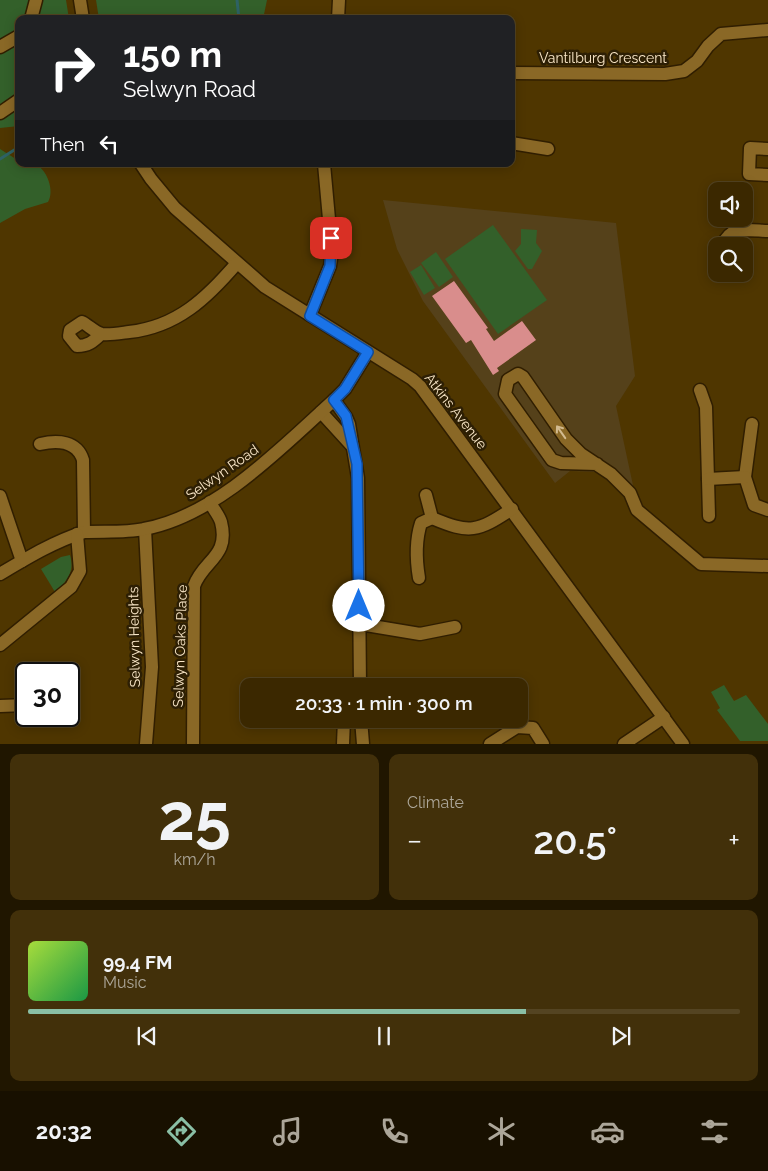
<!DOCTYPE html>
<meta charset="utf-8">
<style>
body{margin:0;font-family:Raleway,sans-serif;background:#42300a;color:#f1f3f6;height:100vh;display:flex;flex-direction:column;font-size:19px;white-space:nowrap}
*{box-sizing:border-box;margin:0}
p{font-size:16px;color:#aca699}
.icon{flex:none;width:28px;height:28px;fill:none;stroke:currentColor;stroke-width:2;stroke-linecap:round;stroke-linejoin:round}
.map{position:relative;height:744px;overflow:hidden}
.details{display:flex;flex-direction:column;gap:10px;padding:10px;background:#201600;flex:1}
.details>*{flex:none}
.hud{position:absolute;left:15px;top:15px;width:500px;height:152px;border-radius:10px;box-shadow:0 2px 12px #0003,0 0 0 1px #544422;background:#202124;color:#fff;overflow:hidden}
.tools{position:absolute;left:708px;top:182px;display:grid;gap:10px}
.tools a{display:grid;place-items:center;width:45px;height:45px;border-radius:10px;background:#3b2800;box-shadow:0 2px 12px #0003,0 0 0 1px #544422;font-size:25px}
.speed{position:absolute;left:15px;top:662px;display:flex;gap:10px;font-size:25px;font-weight:700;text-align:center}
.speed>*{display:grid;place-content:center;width:65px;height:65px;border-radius:50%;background:#3b2800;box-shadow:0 2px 12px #0003,0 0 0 1px #544422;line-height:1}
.speed .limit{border:2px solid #111;border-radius:8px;background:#fff;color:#111}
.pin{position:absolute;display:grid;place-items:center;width:42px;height:42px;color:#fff;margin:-21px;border-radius:10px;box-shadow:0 2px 8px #0006}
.me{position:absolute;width:55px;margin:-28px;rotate:0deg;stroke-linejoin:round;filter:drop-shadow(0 0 4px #0008)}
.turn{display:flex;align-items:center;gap:18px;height:105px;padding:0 25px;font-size:22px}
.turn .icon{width:65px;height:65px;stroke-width:2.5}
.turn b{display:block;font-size:35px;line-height:42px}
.then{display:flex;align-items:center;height:48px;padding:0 25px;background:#0003;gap:10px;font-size:19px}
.big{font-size:38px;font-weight:600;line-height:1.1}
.details .card{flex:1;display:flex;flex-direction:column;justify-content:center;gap:8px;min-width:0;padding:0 18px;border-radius:10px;background:#42300a}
.details .dial{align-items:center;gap:0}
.dial b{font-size:65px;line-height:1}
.song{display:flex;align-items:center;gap:15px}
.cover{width:60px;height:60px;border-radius:8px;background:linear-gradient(135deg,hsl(80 70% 55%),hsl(140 70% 35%))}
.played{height:5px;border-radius:2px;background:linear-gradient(90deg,#8abfa5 70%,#544422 70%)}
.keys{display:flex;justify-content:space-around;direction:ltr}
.heat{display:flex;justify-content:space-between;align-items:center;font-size:28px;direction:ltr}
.details .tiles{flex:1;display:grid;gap:10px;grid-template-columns:1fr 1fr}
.card:last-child{grid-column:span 2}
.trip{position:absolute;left:240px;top:678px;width:288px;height:50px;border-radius:10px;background:#3b2800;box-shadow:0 2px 12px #0003,0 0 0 1px #544422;font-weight:600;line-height:50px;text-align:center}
.menu{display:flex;height:80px;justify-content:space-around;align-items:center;background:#181000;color:#aca699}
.menu .icon{width:35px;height:35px}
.menu .active{color:#8abfa5}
.menu b{font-size:22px;color:#f1f3f6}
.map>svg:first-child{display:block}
</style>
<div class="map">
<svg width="768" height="744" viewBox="0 0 768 744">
<rect width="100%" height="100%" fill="#4f3600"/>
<!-- built -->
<polygon fill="#55411a" points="383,200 616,223 635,376 616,406 634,490 601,472 570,471 555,483 423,301 397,249"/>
<!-- green -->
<g fill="#33602a">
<polygon points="0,0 66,0 69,19 19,19 19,126 0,128"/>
<polygon points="96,0 267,0 263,19 99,19"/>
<path d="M0,149L19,161V164C24,164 30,163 35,164C47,169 55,191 48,202L25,209L0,223Z"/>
<polygon points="493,225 547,300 498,334 445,259"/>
<polygon points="521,229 537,230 536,243 542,251 532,269 528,269 515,251 521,244"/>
<polygon points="436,252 453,277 439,287 421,263"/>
<polygon points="421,265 435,288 424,295 410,272"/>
<path d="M70,555C75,571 67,582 55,592L41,569L61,557Z"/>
<polygon points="724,685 734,701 746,695 768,724 768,741 740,741 717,710 720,708 711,692"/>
</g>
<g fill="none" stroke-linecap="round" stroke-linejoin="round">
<!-- stream -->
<g stroke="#2e6265" stroke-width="3">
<polyline points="237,0 239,19"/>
<polyline points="0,159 19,147"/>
</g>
</g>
<!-- building -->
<polygon fill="#d98d8c" points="454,281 488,328 486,329 494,341 522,321 536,340 497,368 499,371 493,375 471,340 466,343 432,296"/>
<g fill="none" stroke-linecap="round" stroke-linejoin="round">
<defs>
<g id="minor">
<polyline points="80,0 83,19"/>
<polyline points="31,19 36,0"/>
<polyline points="338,19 339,0"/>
<polyline points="0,47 19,36"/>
<polyline points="511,73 665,74 684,71 697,61 708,46 721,34 768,30"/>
<polyline points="0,113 19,100"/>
<polyline points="511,143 548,149"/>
<polyline points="768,149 750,148 749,174 768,175"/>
<polyline points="141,164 151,179 175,208 265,287 412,379 420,386 683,744"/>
<path d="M717,246C725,245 725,237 732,233C741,228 758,231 768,231"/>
<polyline points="310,315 330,266 332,252 324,164"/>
<path d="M101,334C93,342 88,346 77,346L69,336L70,330L82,322C88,325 96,333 102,334C110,335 121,333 129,332C177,327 207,298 237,263"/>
<polyline points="700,390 706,407 709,516"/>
<polyline points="334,400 346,417 349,424 358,478 360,686"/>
<polyline points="321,412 352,446"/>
<polyline points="752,424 745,477 754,505 768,510"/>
<path d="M40,444C58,440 77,441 83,460L84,532"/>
<polyline points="597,464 561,463 552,460 505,394 508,380 518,374 523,377 566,439 581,454 611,474 630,493 637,510 701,564 768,566"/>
<polyline points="708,479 745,477"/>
<path d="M426,495L432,518C470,534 477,532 512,509"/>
<polyline points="0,496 22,561"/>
<polyline points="145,529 152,667 146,744"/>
<path d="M0,574C27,558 53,542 84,532C104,531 125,533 144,529C216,516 282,447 334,400L345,389L368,352"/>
<path d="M419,578C416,560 415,542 421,523L432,518"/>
<polyline points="360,624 420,634 455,627"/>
<polyline points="0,645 71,587 80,571 77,534"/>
<polyline points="0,706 26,705"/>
<polyline points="361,719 363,744"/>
<path d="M193,744L194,586C203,560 230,557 221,522C219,515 213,509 210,502"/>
<polyline points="343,744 344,719"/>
<polyline points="490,744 517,727 533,728 543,744"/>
<polyline points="624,744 664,717"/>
</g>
</defs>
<!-- minor casing -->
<use href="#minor" stroke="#301e00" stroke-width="15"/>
<!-- minor -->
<use href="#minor" stroke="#8a6826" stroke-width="12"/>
</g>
<!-- one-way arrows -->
<defs><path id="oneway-shaft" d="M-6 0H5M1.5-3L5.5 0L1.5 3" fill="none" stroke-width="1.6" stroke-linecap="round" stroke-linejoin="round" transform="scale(1.25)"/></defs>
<use stroke="#d3bb90" href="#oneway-shaft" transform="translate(561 432) rotate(-125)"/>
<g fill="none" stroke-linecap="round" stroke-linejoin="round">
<defs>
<polyline id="route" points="331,238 330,266 310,316 368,352 345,389 334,400 346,416 357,464 359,606"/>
</defs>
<!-- route casing -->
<use href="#route" stroke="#114b97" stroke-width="12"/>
<!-- route -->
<use href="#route" stroke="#1a73e8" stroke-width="9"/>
</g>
<g text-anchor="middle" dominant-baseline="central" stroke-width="5" stroke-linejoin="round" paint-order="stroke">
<!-- street labels -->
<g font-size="14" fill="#fbe8c9" stroke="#2d1f04">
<text x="603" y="58">Vantilburg Crescent</text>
<text transform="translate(456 411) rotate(52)">Atkins Avenue</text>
<text transform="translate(222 472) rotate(-35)">Selwyn Road</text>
<text transform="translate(134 637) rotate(-91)">Selwyn Heights</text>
<text transform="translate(180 646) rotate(-88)">Selwyn Oaks Place</text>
</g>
</g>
</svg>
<div class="tools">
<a><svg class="icon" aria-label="sound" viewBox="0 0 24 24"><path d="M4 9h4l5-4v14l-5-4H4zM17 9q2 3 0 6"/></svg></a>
<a><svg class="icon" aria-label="search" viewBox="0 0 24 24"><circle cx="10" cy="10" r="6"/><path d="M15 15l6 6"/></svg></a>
</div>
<div class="speed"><div class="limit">30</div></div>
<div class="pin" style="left:331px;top:238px;background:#d93025"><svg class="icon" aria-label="arrive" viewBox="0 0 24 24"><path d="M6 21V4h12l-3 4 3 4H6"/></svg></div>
<svg class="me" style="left:359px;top:606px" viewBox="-20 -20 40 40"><circle r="19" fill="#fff"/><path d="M0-13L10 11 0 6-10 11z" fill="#1a73e8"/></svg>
<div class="trip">20:33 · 1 min · 300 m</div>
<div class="hud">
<div class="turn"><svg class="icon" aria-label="right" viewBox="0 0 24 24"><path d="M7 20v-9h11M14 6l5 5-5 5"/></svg><div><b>150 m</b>Selwyn Road</div></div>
<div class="then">Then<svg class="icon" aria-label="left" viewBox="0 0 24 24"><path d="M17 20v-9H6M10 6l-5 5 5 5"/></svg></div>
</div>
</div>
<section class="details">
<div class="tiles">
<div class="card dial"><b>25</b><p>km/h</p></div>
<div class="card"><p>Climate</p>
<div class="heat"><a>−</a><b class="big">20.5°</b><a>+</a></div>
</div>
<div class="card">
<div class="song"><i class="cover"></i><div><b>99.4 FM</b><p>Music</p></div></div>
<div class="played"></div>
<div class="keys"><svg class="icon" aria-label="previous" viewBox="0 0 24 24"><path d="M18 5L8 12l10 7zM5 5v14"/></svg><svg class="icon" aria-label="pause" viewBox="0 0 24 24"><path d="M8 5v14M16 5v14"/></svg><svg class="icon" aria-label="next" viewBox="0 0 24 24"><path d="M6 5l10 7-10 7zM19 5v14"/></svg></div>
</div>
</div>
</section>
<nav class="menu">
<b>20:32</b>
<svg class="icon active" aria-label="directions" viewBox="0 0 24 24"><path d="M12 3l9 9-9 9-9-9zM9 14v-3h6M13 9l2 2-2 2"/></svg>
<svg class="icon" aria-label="music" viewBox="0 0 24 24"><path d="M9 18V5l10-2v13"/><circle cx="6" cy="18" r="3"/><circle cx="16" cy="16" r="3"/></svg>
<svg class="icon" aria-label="phone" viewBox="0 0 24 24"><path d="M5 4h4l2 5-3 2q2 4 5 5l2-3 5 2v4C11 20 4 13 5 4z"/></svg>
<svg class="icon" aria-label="climate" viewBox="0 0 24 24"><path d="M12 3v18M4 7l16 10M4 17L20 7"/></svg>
<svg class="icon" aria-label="car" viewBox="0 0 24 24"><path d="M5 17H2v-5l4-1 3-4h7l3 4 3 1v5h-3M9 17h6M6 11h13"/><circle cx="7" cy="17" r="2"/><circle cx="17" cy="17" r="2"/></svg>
<svg class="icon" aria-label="filters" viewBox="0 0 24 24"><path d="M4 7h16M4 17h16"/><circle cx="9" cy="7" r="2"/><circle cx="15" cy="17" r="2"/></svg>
</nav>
